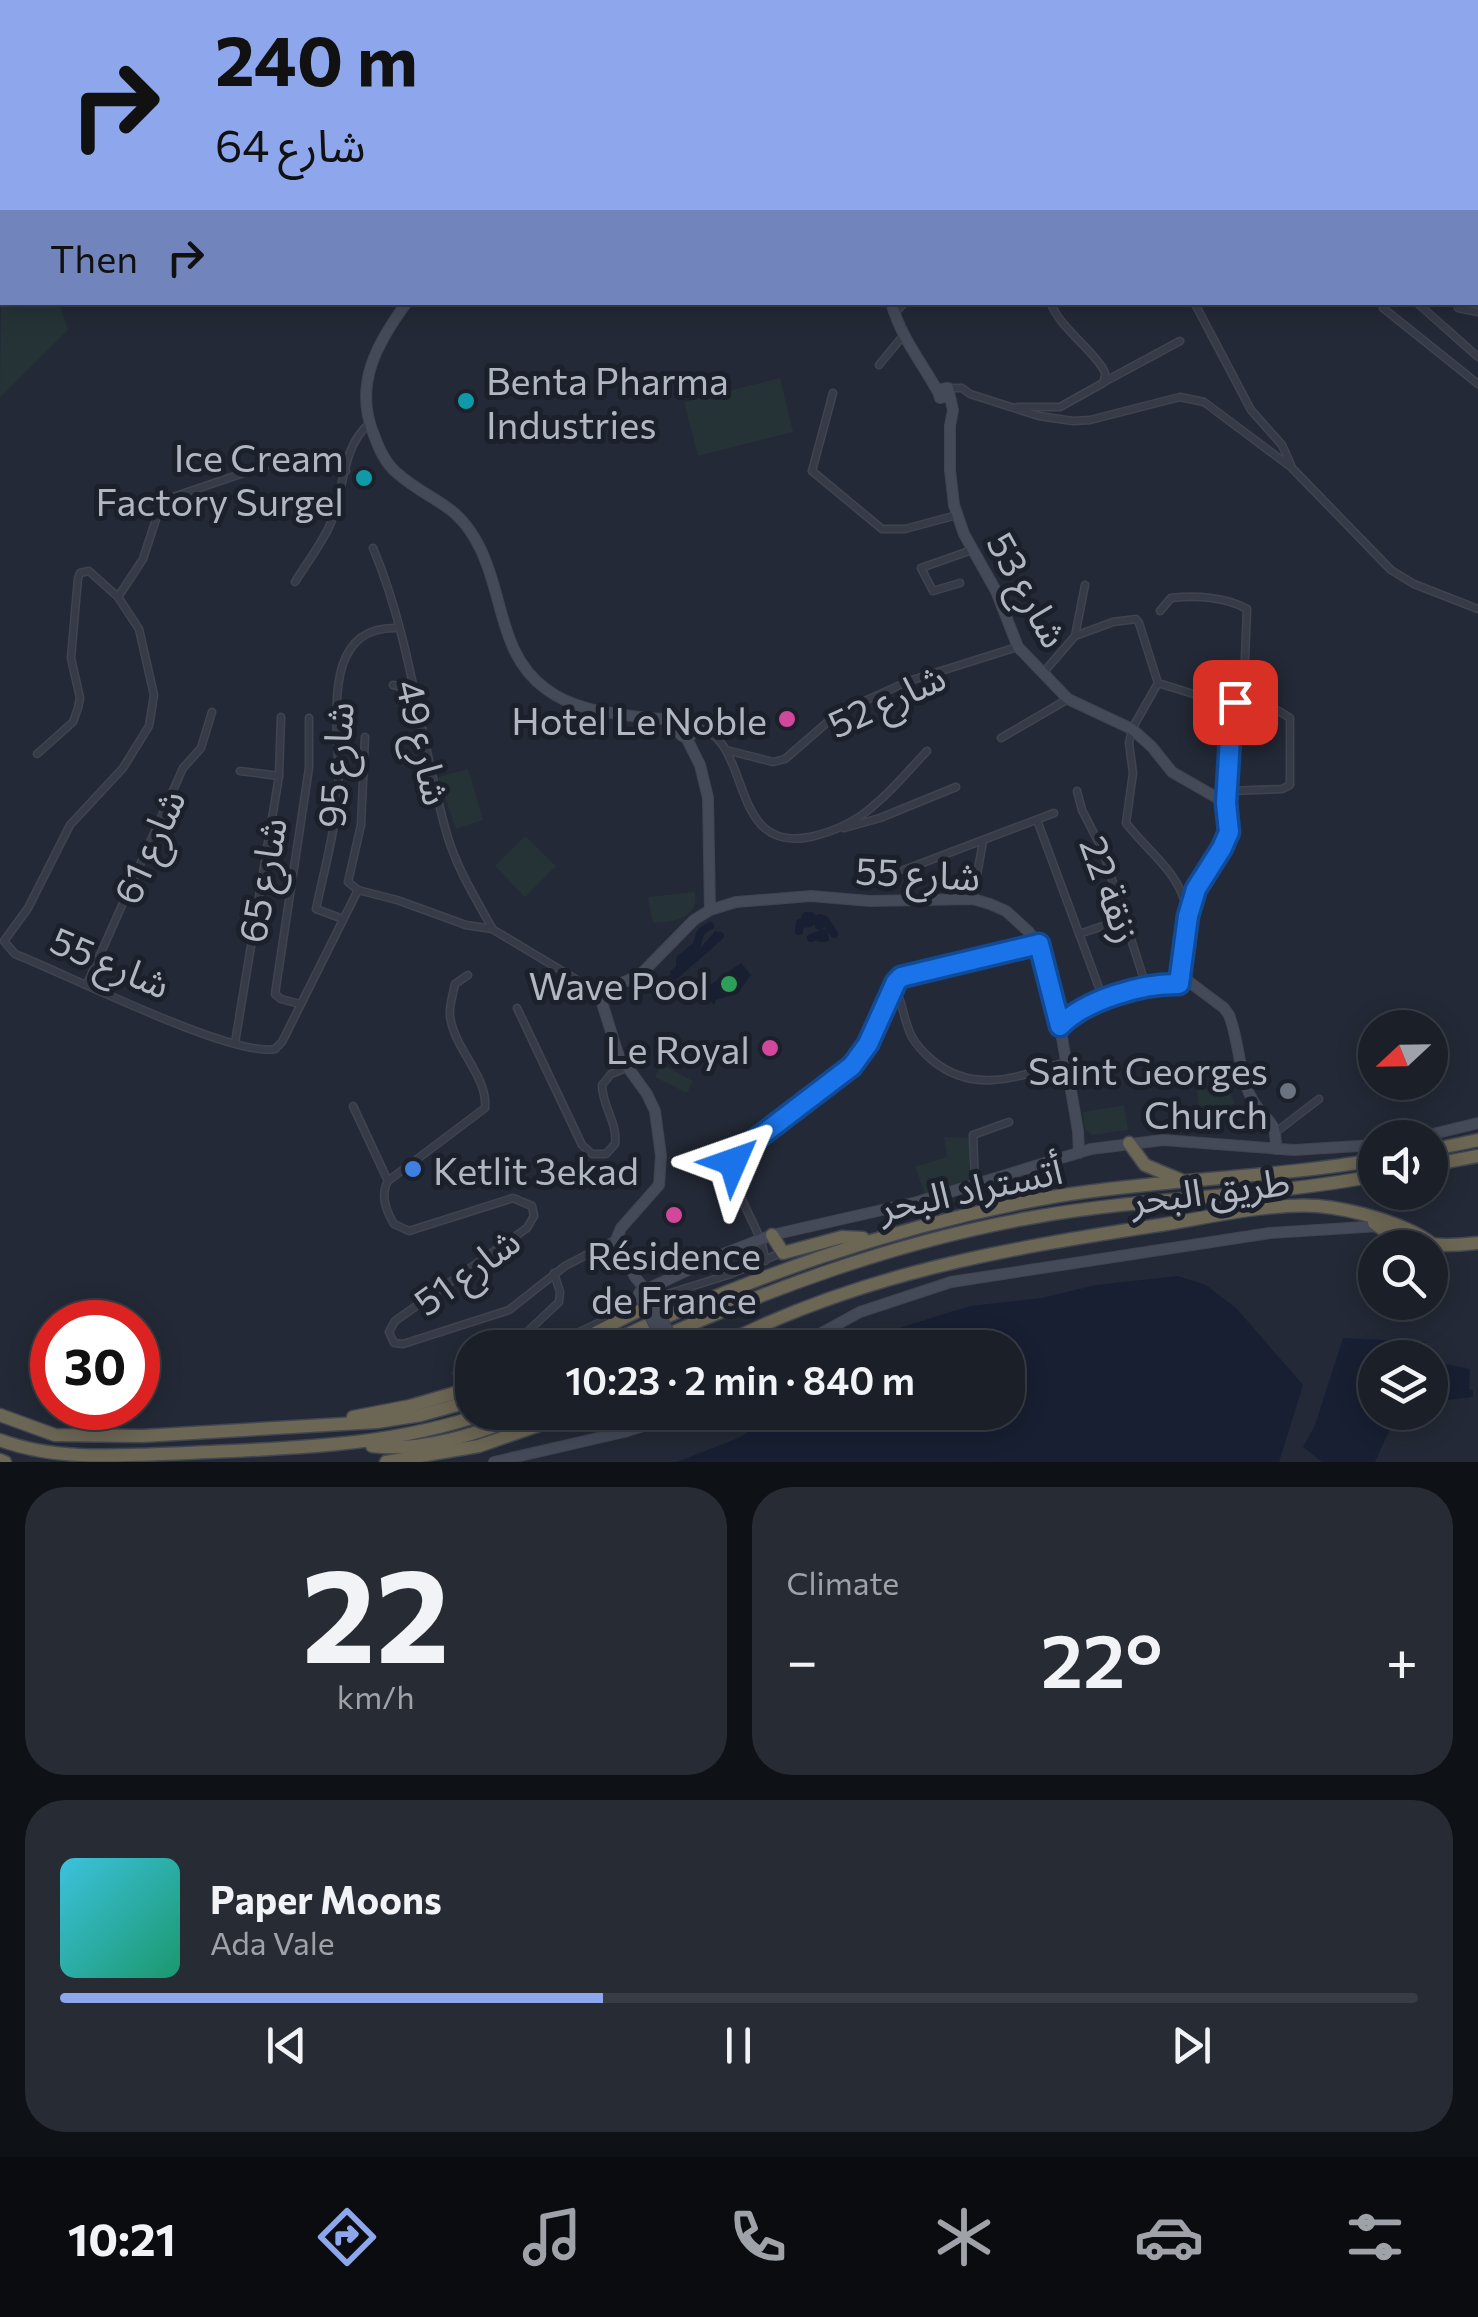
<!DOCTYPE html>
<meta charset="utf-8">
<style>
body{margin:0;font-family:Commissioner,"Noto Sans Arabic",sans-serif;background:#272c34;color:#f1f3f6;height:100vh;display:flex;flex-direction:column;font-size:38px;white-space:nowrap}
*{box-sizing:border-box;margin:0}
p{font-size:32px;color:#9fa2a8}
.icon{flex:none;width:55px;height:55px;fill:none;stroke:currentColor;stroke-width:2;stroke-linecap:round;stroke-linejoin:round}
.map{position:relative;height:1462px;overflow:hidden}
.side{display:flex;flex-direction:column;gap:25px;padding:25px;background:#0e1116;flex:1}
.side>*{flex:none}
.top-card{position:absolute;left:0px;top:0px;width:1480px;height:305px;box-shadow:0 5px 25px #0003,0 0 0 2px #383d45;background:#8ea6eb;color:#111;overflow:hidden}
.needle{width:65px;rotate:248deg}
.fabs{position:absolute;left:1358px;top:1010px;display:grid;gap:20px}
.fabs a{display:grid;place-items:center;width:90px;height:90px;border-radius:50%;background:#1a1f28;box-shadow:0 5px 25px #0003,0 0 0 2px #383d45;font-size:50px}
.speed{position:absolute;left:30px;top:1300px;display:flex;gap:20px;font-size:50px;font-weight:700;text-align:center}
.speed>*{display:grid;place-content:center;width:130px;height:130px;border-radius:50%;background:#1a1f28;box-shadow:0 5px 25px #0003,0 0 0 2px #383d45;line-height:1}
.speed .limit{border:15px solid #d22;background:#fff;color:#111}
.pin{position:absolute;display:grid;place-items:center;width:85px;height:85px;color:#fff;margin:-42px;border-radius:20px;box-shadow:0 5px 15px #0006}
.me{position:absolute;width:110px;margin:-55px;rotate:47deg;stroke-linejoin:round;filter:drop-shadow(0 0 8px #0008)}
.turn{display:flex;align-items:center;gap:35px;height:210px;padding:0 50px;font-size:45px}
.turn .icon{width:130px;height:130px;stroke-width:2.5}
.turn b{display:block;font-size:70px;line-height:85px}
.then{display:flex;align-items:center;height:95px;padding:0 50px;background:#0003;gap:20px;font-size:38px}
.big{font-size:75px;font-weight:600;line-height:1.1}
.side .card{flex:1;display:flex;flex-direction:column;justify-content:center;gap:15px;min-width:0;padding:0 35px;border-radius:40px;background:#272c34}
.side .dial{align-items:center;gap:0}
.dial b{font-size:130px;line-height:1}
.song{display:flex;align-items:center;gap:30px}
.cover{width:120px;height:120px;border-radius:15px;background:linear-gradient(135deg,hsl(190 70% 55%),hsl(160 70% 35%))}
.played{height:10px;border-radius:5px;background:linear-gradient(90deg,#8ea6eb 40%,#383d45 40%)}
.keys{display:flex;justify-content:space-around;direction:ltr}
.heat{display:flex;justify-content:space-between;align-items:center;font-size:55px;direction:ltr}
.side .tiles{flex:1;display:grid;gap:25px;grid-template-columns:1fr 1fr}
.card:last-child{grid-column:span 2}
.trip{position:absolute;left:455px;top:1330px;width:570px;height:100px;border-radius:40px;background:#1a1f28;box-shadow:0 5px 25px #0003,0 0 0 2px #383d45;font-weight:600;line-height:100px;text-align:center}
.tab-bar{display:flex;height:160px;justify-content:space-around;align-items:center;background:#0a0c10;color:#9fa2a8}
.tab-bar .icon{width:70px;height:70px}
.tab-bar .selected{color:#8ea6eb}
.tab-bar b{font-size:45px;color:#f1f3f6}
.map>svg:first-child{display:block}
</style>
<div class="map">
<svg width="1478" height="1462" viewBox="0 0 1478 1462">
<rect width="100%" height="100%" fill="#232936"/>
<!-- green -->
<g fill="#253337">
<polygon points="0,0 200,0 2,2 0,57"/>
<polygon points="1099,0 1323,0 1323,2"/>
<polygon points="2,198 2,302 59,303 68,330 0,397"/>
<polygon points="780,378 793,432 698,456 684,402"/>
<polygon points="468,769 483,820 456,829 438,777"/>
<polygon points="525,836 556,866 525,897 495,866"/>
<path d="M695,892C699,919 674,922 653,923L648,897Z"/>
<polygon points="661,1064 693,1081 687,1093 655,1077"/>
<polygon points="1229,1087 1234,1104 1199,1109 1197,1090"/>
<polygon points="1124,1105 1128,1130 1092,1135 1085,1129 1083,1112"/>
<polygon points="944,1137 970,1138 969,1179 925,1194 915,1167 947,1157"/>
</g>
<!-- water -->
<g fill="#181f32">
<polygon points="741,963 751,975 738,993 716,1000 714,1005 702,991"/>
<polygon points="1178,1276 1206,1285 1237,1309 1303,1385 1279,1462 677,1462 741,1437 773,1413 1008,1412 1008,1348 859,1347 883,1333 970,1306 1042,1298 1096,1285"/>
<polygon points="1343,1338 1425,1342 1421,1357 1375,1358 1375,1412 1397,1413 1375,1462 1322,1462 1303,1447 1315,1425"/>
<polygon points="1440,1363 1470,1369 1469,1389 1473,1390 1473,1397 1430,1402 1430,1384 1435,1379"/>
</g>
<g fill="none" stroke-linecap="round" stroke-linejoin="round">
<!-- stream -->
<g stroke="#181f32" stroke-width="2.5">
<polyline points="707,944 718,934"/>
<polyline points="671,972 701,949 716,932"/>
</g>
<!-- canal -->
<g stroke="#181f32" stroke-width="8">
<path d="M799,931L800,923C805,923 810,926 813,919L811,916H806L804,921L805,923C808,924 810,923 812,921L807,917L805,921L808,923C812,922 816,920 820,918L825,920V923L819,926V920C827,919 830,928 834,934"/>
<polyline points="811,938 824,933 825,938 820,938"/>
<path d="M680,964V959L697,945C700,934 698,932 710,926"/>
<polyline points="673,977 720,936"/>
</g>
<!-- river -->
<polyline stroke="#181f32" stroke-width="12" points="327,2 328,0"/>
<defs>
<g id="street">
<polyline points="913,0 914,2"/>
<polyline points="1039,0 1041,2"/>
<polyline points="234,2 236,0"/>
<polyline points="1478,253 1478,254"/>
<polyline points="1194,302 1251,410 1282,445 1291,465"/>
<polyline points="1416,302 1478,357"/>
<polyline points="1383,308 1478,384"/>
<polyline points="1458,308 1478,312"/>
<polyline points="895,313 905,302"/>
<polyline points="879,365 902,337"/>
<polyline points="1104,382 1180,341"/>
<polyline points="948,388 962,388 970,394 1039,416 1073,421 1090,420 1180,397 1204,402 1291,467 1391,570 1414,584 1478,609"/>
<polyline points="833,393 812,471 882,529 905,529 957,515"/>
<path d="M1018,407H1060L1103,383C1105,375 1107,375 1102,367C1086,343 1062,330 1050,302"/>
<path d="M373,548C412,640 420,743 448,838C458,870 476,899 492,928"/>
<path d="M295,582C306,564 320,546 329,527C345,495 340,448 369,424"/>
<polyline points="960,583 933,591 921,568 972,550"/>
<polyline points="118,597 143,559 158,513 170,498 294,456 346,471"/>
<path d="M1160,611L1171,598C1195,595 1226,597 1247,609L1244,683L1232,706L1226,802"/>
<path d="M1075,636L1113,622L1136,619L1139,623L1158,683L1132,729L1129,743L1133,773L1126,823C1149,853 1179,871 1187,910"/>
<polyline points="1043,673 1075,636 1085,585"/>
<polyline points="1158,683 1232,706 1279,711 1290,718 1290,785 1282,789 1229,791"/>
<polyline points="393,685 412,689"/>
<path d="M692,727C755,732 724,854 810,837C832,832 855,822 872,807C892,791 909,770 927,751"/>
<polyline points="693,734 707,733"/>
<polyline points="1001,738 1068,699"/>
<polyline points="726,750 773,762 785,759 838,713 909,681 1017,647"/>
<path d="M37,754L73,722L78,708L80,698L71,658L78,578L80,573L89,571L118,597L139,629L154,695L149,726L123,768L70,825L28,908L4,941L15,954C64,973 233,1058 275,1049L282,1042L358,890L397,900L466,925L492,929L599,993"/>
<polyline points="240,771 279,776"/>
<polyline points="1077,791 1082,810 1103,851 1146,986"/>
<polyline points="1037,820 1104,1001"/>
<polyline points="844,828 880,818 956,787"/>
<polyline points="904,870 1054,813"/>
<polyline points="358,890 348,882 361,825 365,737"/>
<polyline points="973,898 983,841"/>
<path d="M343,919L316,909C324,871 335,832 338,794C343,740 312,624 399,628"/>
<polyline points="1079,934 1124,919"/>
<path d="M468,975L455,984C453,994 449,1006 450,1016C454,1049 488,1076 485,1108L388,1181C380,1195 386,1211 394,1224L409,1231L513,1198L532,1206L534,1216L527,1228L395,1321L389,1332L394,1343L403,1344L509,1310L565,1266L615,1240"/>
<polyline points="87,984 183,768 201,748 212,712"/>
<path d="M894,985C903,1002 903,1020 912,1037C917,1046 924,1053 932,1060C974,1095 1019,1077 1065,1062"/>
<polyline points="300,1004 281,999 275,994 309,768 309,718"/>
<path d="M517,1008L582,1145L592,1154H606L615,1144C618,1123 602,1106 602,1085L611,1074L626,1068"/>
<polyline points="235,1043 279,776 281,717"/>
<polyline points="806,1101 820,1081 826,1088"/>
<polyline points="353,1106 388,1181"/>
<polyline points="1276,1132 1319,1099"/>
<polyline points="975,1183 973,1135 1009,1122"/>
<path d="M765,1261C763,1225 726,1192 736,1155L853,1066L869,1044L898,980L1038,944"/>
<polyline points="510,1348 559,1302 560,1292 554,1273"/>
<polyline points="546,1348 642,1302 728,1275 781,1253"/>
<polyline points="472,1365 460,1368 457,1373 461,1377 472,1375"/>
</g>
<g id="secondary">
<polyline points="733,0 735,2"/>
<polyline points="378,2 379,0"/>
<polyline points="595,2 596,0"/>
<polyline points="0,185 2,181"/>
<path d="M407,302C377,343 353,385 374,435C379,449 385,463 397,473C431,503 457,501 480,548C504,596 499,655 546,689C575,711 612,713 647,718C659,719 673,718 684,724"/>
<path d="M891,302C902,340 920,359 938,392"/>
<path d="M949,396L940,398L938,390L948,388L953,410L950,426V470L954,505L964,534L996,591L1018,647L1068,699L1132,729L1152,747L1172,772L1226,803C1234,853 1211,851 1196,890C1185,917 1186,948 1182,977"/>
<circle cx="686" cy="730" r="7"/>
<polyline points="686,737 700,765 708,798 710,910"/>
<path d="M1188,981L1224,1008L1229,1015C1240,1043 1238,1074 1253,1101C1267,1125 1276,1116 1276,1149"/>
<polyline points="1057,1010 1074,1011 1179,978"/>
<polyline points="1416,1138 1478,1123"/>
<polyline points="639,1293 718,1256 772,1235 917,1202 1091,1149 1163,1140 1294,1150 1375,1145"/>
<polyline points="649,1294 635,1277 616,1240 621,1228 659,1185 661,1156 655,1111 647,1094 618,1054 599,993 640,975 694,920 710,910 736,902 811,896 870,901 973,899 990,904 1006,911 1029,932 1043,953 1060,1026 1078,1131 1079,1153"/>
<polyline points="794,1348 860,1312 951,1282 1270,1233 1380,1226"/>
<polyline points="494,1462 624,1432 688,1412"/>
</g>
<g id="highway">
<polyline points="1129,1143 1145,1165 1181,1180"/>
<polyline points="1430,1150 1478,1140"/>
<polyline points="1430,1165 1478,1156"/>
<path d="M1374,1223C1403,1247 1442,1247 1478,1243"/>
<polyline points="772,1235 783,1253 842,1237 863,1238"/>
<polyline points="565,1348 654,1303"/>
<path d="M597,1348C745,1279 896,1224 1058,1196C1163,1179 1270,1178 1375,1160"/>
<path d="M638,1348C765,1290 897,1241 1035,1217C1147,1197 1263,1197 1375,1176"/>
<path d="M715,1348C858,1274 1003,1249 1160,1225C1211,1217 1267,1203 1318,1206C1351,1209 1406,1223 1432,1244"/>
<polyline points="0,1415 55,1435 142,1436 377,1422 421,1415 472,1401"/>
<polyline points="353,1417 410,1406 472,1388"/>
<path d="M0,1440C59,1462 126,1455 188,1453C291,1448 391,1447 489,1412"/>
<path d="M372,1446C423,1453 484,1432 530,1412"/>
<polyline points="0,1460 5,1462"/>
<polyline points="386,1462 479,1446 577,1412"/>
</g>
</defs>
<!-- street casing -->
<use href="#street" stroke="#404450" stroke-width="9"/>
<!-- secondary casing -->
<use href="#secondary" stroke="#404450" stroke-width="12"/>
<!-- highway casing -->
<use href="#highway" stroke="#414651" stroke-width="15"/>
<!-- street -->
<use href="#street" stroke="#363b47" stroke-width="6"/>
<!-- secondary -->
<use href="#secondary" stroke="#454a59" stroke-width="10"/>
<!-- highway -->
<use href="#highway" stroke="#6c6654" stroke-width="12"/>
<defs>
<g id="secondary-bridge">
<polyline points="649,1294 677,1348"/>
<polyline points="641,1298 666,1348"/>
</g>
</defs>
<!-- secondary-bridge casing -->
<use href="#secondary-bridge" stroke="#404450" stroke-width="12" stroke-linecap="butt"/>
<!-- secondary-bridge -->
<use href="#secondary-bridge" stroke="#454a59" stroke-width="10"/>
</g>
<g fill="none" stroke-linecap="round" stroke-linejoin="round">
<defs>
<path id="route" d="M733,1162L736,1156L746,1147L852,1066L868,1044L896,982L901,977L1039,944L1060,1026C1085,1000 1143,983 1179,984L1188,916L1196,889L1222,848L1229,832L1226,803L1232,706L1235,702"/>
</defs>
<!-- route casing -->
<use href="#route" stroke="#114b97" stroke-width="25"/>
<!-- route -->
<use href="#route" stroke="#1a73e8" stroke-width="18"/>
</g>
<!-- markers -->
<g fill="#0f9aa8" stroke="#1c202b" stroke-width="4">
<circle cx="466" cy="401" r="10"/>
<circle cx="364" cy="478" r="10"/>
</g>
<g fill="#d1479c" stroke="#1c202b" stroke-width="4">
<circle cx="787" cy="719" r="10"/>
<circle cx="770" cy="1048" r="10"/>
<circle cx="674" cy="1215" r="10"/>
</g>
<circle fill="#2e9e5b" stroke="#1c202b" stroke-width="4" cx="729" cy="984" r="10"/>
<circle fill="#6b7280" stroke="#1c202b" stroke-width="4" cx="1288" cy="1091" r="10"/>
<circle fill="#3f7fe0" stroke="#1c202b" stroke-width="4" cx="413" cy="1169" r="10"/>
<g text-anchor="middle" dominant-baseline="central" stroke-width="10" stroke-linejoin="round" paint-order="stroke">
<!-- poi labels -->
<g font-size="38" fill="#b1b6c3" stroke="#1c202b" text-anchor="end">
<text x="486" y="379" text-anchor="start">Benta Pharma<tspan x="486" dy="44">Industries</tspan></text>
<text x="344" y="456">Ice Cream<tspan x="344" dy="44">Factory Surgel</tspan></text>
<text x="767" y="719">Hotel Le Noble</text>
<text x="709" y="984">Wave Pool</text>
<text x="750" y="1048">Le Royal</text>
<text x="1268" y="1069">Saint Georges<tspan x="1268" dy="44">Church</tspan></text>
<text x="433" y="1169" text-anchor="start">Ketlit 3ekad</text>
<text x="674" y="1254" text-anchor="middle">Résidence<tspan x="674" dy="44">de France</tspan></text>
</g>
<!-- street labels -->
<g font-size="38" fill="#b1b6c3" stroke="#1c202b">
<text transform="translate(1029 589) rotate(61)">شارع 53</text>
<text transform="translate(886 699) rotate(-25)">شارع 52</text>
<text transform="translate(425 742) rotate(77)">شارع 49</text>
<text transform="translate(334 765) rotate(-86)">شارع 95</text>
<text transform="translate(148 846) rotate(-66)">شارع 61</text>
<text transform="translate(918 872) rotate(3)">شارع 55</text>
<text transform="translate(261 880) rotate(-80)">شارع 65</text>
<text transform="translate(1112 889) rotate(70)">زنقة 22</text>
<text transform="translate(111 961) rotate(23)">شارع 55</text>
<text transform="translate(970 1187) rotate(-12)">أتستراد البحر</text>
<text transform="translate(1210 1189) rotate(-7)">طريق البحر</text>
<text transform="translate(466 1270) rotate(-36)">شارع 51</text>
</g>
</g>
</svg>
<div class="fabs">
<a><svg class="needle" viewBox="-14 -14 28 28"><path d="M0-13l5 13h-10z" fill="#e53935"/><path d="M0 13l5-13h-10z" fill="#9fa2a8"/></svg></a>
<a><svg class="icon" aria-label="sound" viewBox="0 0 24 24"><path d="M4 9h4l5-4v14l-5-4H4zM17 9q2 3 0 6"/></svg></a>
<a><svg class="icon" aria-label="search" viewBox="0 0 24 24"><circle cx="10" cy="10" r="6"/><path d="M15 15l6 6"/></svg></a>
<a><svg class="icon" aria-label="layers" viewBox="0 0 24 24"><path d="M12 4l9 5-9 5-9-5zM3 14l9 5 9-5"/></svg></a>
</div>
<div class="speed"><div class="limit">30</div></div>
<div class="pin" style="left:1235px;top:702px;background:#d93025"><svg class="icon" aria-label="arrive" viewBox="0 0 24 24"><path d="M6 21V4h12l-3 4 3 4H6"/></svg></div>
<svg class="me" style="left:733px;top:1162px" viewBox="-20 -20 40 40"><path d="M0-17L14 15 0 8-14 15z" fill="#1a73e8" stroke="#fff" stroke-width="4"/></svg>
<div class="trip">10:23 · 2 min · 840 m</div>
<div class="top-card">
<div class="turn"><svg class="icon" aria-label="right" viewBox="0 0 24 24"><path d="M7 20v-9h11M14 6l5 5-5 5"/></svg><div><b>240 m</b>شارع 64</div></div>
<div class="then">Then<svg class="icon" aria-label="right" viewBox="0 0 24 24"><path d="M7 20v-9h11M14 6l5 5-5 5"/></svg></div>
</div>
</div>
<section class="side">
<div class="tiles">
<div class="card dial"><b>22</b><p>km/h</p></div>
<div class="card"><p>Climate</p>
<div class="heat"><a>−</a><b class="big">22°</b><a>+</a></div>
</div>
<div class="card">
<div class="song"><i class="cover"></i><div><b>Paper Moons</b><p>Ada Vale</p></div></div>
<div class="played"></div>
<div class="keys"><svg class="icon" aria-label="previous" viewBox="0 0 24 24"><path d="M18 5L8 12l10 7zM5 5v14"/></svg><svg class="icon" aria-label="pause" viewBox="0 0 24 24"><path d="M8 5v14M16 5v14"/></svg><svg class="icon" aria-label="next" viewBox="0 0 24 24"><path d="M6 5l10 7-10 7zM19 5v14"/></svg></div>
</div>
</div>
</section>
<nav class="tab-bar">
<b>10:21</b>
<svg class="icon selected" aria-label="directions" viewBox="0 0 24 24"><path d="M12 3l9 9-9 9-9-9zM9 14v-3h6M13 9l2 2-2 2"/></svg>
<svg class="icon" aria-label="music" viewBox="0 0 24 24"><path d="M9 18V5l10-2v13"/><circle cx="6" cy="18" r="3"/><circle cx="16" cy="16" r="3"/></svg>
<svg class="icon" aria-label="phone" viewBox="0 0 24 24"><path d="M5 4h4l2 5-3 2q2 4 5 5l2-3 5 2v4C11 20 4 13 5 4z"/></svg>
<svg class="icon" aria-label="climate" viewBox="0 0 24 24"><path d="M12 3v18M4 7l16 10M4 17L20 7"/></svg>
<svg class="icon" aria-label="car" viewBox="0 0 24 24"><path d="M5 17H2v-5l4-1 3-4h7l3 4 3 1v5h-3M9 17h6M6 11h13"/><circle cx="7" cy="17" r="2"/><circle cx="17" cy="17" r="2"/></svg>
<svg class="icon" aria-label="filters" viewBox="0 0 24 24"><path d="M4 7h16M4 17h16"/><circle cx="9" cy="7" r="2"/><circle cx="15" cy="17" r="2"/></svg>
</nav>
